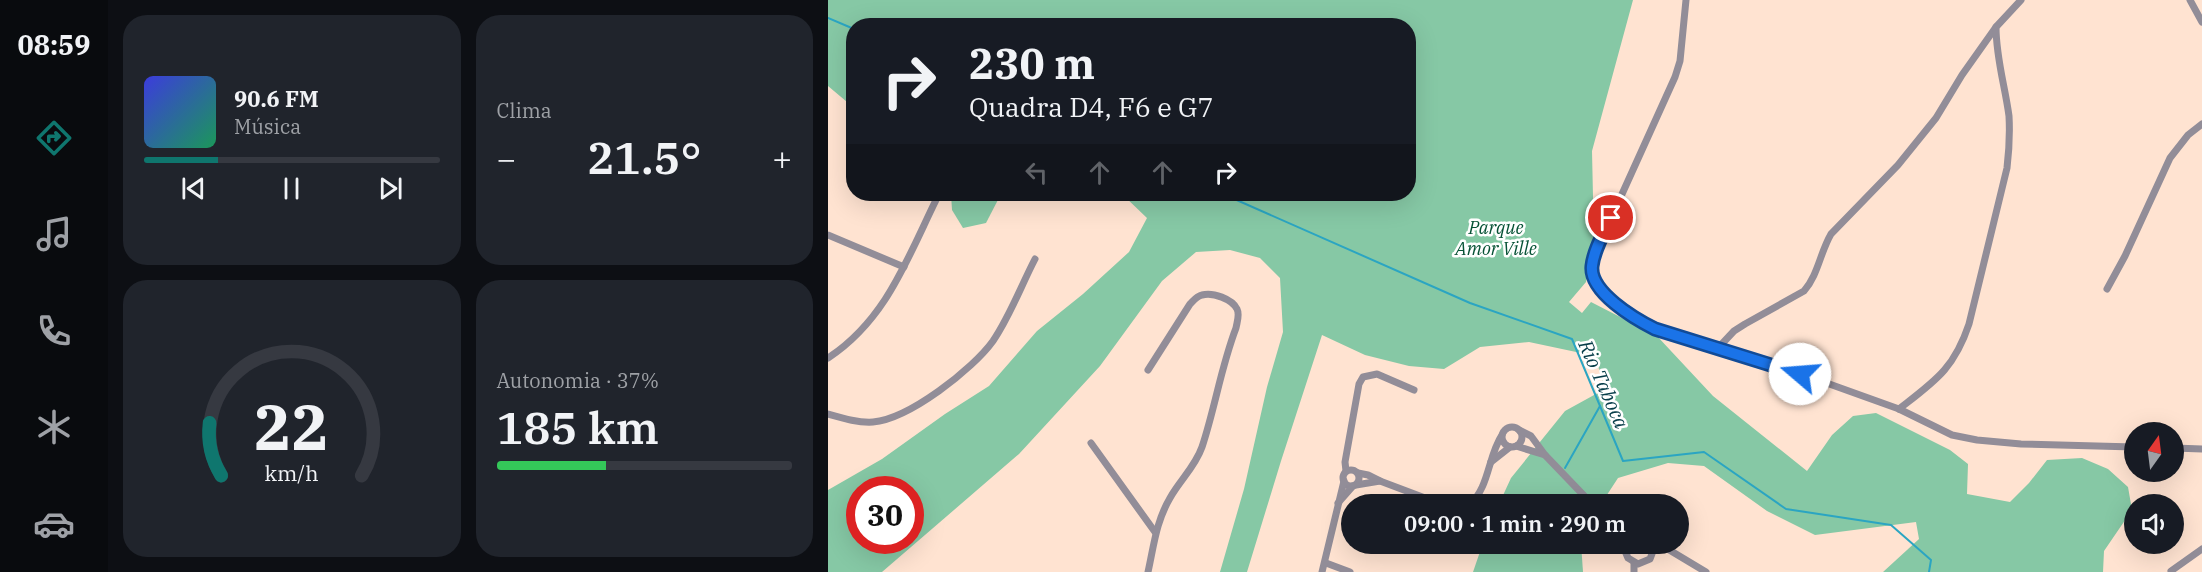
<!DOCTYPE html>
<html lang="pt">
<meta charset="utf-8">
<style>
body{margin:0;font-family:"IBM Plex Serif",serif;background:#20242c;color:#f1f3f6;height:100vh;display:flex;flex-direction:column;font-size:22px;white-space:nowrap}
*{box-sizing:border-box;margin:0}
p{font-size:20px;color:#9ea1a6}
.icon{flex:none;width:33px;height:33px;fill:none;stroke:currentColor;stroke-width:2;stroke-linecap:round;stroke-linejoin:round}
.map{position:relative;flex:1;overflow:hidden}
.panel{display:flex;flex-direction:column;gap:15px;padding:15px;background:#0d0f14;width:720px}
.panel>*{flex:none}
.banner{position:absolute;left:18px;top:18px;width:570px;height:183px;border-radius:24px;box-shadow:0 6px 24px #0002;background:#171b24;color:#f1f3f6;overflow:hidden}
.needle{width:39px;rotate:14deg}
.fabs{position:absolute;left:1296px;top:422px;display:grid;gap:12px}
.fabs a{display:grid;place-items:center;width:60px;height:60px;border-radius:50%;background:#171b24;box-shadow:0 6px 24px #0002;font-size:30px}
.speed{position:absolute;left:18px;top:476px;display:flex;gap:12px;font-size:30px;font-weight:700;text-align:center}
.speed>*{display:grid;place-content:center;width:78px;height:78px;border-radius:50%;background:#171b24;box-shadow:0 6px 24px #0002;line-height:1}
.speed .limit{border:9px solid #d22;background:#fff;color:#111}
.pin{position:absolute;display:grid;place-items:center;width:51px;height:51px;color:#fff;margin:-26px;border:3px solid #fff;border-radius:50%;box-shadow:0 2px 6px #0007}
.me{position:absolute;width:66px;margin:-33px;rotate:288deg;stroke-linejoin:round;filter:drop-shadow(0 0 4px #0008)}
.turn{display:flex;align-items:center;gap:21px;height:126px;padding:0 24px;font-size:27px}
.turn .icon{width:78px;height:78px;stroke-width:2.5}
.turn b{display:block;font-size:42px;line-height:51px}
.lanes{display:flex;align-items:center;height:57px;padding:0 24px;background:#0003;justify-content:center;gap:30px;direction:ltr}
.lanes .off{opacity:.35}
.big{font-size:45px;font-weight:600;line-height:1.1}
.panel .card{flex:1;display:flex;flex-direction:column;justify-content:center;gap:9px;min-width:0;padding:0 21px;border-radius:24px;background:#20242c}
.panel .dial{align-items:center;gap:0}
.dial svg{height:156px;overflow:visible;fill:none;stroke:#363941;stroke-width:7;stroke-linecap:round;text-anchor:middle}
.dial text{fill:#f1f3f6;stroke:none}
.song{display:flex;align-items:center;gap:18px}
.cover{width:72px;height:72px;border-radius:9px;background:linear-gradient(135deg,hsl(240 70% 55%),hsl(150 70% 35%))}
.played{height:6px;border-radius:3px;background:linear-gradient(90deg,#0f766e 25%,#363941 25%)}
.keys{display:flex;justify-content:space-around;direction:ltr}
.heat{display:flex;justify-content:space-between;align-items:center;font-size:33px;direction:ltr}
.charge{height:9px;border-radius:4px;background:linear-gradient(90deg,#34c759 37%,#363941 0)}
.panel .tiles{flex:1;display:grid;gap:15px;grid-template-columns:repeat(2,1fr)}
.trip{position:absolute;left:513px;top:494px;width:348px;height:60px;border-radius:30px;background:#171b24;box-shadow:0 6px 24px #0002;font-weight:600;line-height:60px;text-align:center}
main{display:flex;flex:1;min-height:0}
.tabs{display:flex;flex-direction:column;width:108px;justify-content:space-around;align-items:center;background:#090b0e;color:#9ea1a6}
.tabs .icon{width:42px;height:42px}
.tabs .selected{color:#0f766e}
.tabs b{font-size:27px;color:#f1f3f6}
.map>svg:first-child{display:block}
</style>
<main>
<nav class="tabs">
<b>08:59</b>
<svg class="icon selected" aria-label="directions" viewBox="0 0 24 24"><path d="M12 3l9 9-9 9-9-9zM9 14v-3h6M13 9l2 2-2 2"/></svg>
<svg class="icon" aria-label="music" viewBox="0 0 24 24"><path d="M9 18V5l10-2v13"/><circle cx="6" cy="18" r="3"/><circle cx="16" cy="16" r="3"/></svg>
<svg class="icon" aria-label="phone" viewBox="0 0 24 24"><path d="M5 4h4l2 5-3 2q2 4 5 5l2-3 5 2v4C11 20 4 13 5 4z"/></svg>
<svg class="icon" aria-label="climate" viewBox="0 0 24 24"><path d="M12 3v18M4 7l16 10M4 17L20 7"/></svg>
<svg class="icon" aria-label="car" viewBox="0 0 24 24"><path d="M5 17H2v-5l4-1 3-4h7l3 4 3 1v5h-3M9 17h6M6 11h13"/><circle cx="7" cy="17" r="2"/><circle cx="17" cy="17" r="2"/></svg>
</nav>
<section class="panel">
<div class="tiles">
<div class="card">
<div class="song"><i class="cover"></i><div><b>90.6 FM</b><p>Música</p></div></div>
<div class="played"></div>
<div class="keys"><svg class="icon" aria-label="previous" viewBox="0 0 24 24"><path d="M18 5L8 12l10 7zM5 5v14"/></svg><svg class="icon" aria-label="pause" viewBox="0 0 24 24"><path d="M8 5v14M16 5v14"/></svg><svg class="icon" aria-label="next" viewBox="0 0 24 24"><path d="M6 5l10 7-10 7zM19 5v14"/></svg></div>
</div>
<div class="card"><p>Clima</p>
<div class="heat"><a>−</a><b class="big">21.5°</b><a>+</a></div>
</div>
<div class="card dial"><svg viewBox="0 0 100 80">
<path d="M14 69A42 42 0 1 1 86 69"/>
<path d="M14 69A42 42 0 0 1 8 42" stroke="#0f766e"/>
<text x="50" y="56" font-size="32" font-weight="700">22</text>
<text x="50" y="72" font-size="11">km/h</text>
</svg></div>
<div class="card"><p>Autonomia · 37%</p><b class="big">185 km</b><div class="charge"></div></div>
</div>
</section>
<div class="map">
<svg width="1374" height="572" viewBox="0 0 1374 572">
<rect width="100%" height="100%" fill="#ffe3d1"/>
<!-- green -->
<g fill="#86c8a5" fill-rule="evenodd">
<path d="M0,0H805L764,151L766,243L758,282L741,302L754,313L763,302L829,336L885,396L979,471L1004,435L1025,416L1048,413L1122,450L1140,464L1139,494L1182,502L1201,483L1219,460L1254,458L1280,469L1300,487L1304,510L1276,551L1275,572H1055L1091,539L1088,522L987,535L939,511L876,466L840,463L790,478L773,504H671L683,478L737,411L777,389L767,356L701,342L652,347L616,369L581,366L537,355L494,335L453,461L419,572H392L416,489L439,387L455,332L452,278L432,258L402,250L368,252L334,281L272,366L191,454L54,572H0V490L54,459L117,414L161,386L209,331L255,294L301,252L319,218L294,194H580V26H26L25,107L0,86ZM32,489H82V540H32Z"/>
<polygon points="123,194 173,194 158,223 135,228 124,210"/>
<polygon points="655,543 753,543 755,572 645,572"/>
</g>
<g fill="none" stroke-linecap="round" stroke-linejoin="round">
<!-- stream -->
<g stroke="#2ba5c2" stroke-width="2">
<polyline points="0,18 26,29"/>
<polyline points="395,194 642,303 744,339 795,461 876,452 958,509 1063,525 1103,560 1101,572"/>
<polyline points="737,468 772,406"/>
</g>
<!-- minor -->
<g stroke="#928d98" stroke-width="7">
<path d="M858,0L852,61L847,77L766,256C764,264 762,272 765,279C773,297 810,321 827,329L993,381L1071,409L1124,435L1149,440L1193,444L1306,447"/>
<polyline points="1362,0 1374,22"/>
<polyline points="0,235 76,267"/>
<polyline points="1279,289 1297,256 1342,158 1360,135 1374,124"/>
<path d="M891,347L906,331L917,324L976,291C990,275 992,253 1003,234L1070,165L1108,118L1134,75L1168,27"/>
<path d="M0,358C58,320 79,259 108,200"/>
<path d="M1071,409C1107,381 1126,369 1141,324L1179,168C1181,151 1182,134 1181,116C1177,86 1168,58 1168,27L1193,0"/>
<path d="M0,414C14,418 30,423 45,422C81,419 145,369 165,341C182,316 193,286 207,259"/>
<circle cx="684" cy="437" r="10"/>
<polyline points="691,430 703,436 717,455 764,504"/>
<polyline points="263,443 327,532"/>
<polyline points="688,446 717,455"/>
<polyline points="1346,448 1374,449"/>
<polyline points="663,462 682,447"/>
<circle cx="523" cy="478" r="8"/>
<polyline points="518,471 517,462 531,384 535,377 549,374 586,390"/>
<polyline points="530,473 540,475 552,481 613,504"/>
<polyline points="528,485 552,481"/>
<polyline points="510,503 525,486"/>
<path d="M642,504C661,488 660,456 674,435"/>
<polyline points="799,543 797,551 800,558 810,564 822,559 825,551 823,543"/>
<polyline points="825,543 838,548 878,572"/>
<polyline points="498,563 522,572"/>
<polyline points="806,563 806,572"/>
<polyline points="1343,571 1374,549"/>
<path d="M320,572C326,545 328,522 342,498C352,480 367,467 374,447C387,408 393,367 408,328C409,322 412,315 409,309C404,299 385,292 374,295C369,296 366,300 362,304L320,370"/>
<polyline points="494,572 516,481"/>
</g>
</g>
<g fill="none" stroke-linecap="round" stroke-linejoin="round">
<defs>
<path id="route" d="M783,218C776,233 766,249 764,266C761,292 807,319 827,329L972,374"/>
</defs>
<!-- route casing -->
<use href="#route" stroke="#114b97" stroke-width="15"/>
<!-- route -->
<use href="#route" stroke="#1a73e8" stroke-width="10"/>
</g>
<g text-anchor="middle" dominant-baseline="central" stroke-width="5" stroke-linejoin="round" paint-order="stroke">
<!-- park labels -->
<g font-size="18" font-style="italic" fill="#065235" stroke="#fff">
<text x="668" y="227">Parque<tspan x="668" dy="21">Amor Ville</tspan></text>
</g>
<!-- water labels -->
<g font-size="20" font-style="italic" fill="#073d49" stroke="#fff">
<text transform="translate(776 384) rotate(66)">Rio Taboca</text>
</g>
</g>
</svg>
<div class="fabs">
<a><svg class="needle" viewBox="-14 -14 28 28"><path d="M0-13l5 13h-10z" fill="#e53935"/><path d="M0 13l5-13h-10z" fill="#9ea1a6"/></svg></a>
<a><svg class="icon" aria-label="sound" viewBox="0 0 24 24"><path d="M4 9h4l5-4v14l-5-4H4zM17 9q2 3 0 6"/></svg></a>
</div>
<div class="speed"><div class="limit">30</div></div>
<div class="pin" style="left:783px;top:218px;background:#d93025"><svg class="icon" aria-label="arrive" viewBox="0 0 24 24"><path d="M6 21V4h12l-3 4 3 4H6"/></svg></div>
<svg class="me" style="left:972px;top:374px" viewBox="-20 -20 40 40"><circle r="19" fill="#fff"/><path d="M0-13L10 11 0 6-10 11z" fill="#1a73e8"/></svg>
<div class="trip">09:00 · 1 min · 290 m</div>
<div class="banner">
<div class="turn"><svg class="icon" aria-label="right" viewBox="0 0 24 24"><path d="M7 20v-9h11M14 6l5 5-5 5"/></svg><div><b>230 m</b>Quadra D4, F6 e G7</div></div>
<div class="lanes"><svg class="icon off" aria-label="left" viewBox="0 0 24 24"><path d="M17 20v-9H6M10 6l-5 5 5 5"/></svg><svg class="icon off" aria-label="ahead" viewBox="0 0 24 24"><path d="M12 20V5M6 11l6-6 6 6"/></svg><svg class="icon off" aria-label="ahead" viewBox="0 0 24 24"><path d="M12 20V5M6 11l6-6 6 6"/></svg><svg class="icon" aria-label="right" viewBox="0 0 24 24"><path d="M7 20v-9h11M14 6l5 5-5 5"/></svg></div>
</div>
</div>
</main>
